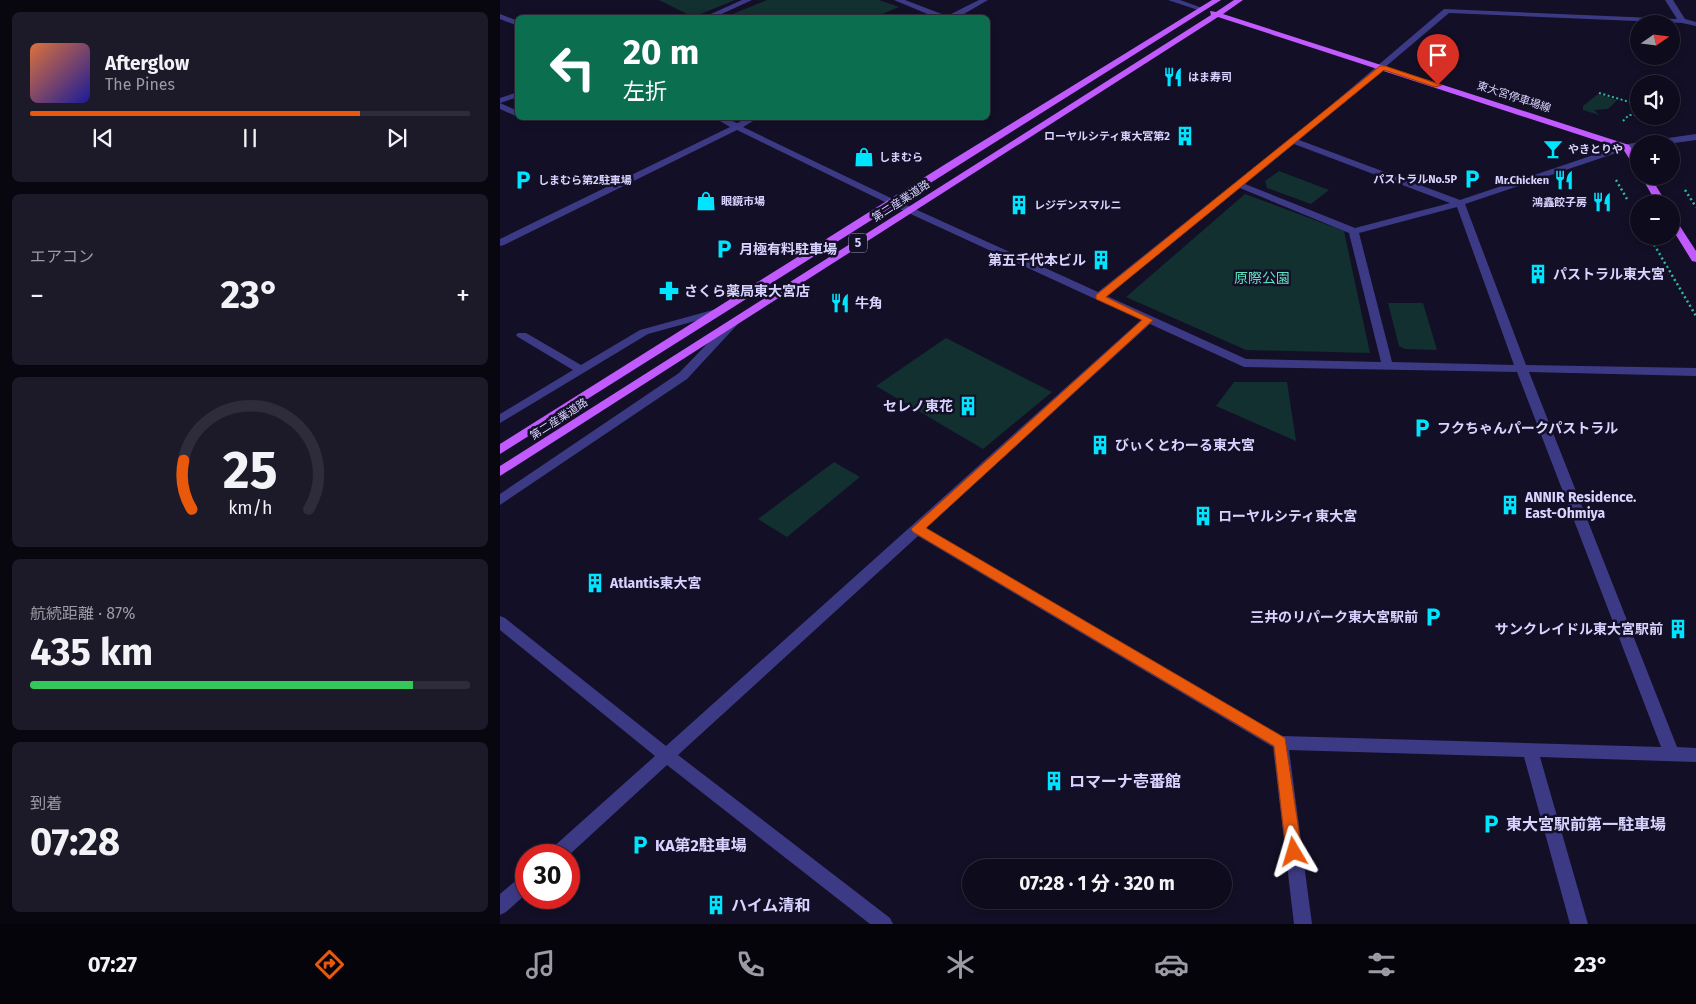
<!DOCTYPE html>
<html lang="ja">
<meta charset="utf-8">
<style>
body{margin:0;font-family:"Fira Sans","Noto Sans JP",sans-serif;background:#1c1929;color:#f1f3f6;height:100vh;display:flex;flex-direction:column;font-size:19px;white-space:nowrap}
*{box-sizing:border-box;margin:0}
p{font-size:16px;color:#9b9ba3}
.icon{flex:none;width:28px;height:28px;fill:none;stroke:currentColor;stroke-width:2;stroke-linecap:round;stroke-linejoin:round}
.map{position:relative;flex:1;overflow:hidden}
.panel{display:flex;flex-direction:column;gap:12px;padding:12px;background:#08060f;width:500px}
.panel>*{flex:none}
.top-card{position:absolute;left:15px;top:15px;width:475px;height:105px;border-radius:8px;box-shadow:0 2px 8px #0003,0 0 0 1px #2e2b3b;background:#0b6e4f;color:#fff;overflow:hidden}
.needle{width:32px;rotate:76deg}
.controls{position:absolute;left:1130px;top:15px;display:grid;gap:10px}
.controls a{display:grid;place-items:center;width:50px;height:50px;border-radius:50%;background:#0e0b1c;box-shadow:0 2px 8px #0003,0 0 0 1px #2e2b3b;font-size:25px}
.speed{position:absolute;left:15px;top:844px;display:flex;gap:10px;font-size:25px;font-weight:700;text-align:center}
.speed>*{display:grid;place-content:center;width:65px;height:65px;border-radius:50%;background:#0e0b1c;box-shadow:0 2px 8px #0003,0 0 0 1px #2e2b3b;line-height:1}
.speed .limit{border:8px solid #d22;background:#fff;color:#111}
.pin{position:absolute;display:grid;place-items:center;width:42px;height:42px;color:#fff;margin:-51px -21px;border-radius:50% 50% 50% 0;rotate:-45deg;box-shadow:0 0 5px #0007}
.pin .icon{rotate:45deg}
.me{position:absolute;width:55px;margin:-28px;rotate:353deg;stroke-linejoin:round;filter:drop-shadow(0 0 4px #0008)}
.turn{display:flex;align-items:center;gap:18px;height:105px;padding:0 25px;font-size:22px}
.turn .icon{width:65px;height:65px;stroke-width:2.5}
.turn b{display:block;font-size:35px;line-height:42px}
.big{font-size:38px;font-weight:700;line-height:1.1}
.panel .widget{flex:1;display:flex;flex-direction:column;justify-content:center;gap:8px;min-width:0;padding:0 18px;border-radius:8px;background:#1c1929}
.panel .dial{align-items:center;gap:0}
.dial svg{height:130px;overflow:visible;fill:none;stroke:#2e2b3b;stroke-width:7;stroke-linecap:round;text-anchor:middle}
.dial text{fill:#f1f3f6;stroke:none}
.song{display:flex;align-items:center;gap:15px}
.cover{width:60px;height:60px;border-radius:8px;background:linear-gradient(135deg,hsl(20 70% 55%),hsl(240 70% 35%))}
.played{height:5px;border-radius:2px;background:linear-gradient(90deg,#ea580c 75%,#2e2b3b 75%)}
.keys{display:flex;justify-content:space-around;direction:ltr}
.heat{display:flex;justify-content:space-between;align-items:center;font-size:28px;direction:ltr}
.charge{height:8px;border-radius:4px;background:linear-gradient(90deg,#34c759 87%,#2e2b3b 0)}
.trip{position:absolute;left:462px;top:859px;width:270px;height:50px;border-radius:25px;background:#0e0b1c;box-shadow:0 2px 8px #0003,0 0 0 1px #2e2b3b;font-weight:700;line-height:50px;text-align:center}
.menu{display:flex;height:80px;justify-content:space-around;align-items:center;background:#06040b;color:#9b9ba3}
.menu .icon{width:35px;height:35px}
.menu .active{color:#ea580c}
.menu b{font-size:22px;color:#f1f3f6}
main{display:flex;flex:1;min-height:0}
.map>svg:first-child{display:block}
</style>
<main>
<section class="panel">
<div class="widget">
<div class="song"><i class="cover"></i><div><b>Afterglow</b><p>The Pines</p></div></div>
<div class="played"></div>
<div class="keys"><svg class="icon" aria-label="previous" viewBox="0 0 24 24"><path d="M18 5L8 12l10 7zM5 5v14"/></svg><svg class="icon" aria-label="pause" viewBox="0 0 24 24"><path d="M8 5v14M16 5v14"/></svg><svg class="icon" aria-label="next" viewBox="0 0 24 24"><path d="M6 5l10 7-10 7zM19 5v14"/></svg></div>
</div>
<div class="widget"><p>エアコン</p>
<div class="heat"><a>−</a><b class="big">23°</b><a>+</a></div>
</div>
<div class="widget dial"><svg viewBox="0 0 100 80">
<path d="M14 69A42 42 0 1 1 86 69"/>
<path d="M14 69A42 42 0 0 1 9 39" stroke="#ea580c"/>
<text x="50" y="56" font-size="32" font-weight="700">25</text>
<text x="50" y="72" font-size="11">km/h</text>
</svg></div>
<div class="widget"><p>航続距離 · 87%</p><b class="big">435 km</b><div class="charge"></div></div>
<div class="widget"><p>到着</p><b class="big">07:28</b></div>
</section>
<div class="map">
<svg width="1196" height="924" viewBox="0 0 1196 924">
<rect width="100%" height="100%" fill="#130f26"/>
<!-- green -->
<g fill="#12302f">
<polygon points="159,0 235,0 193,17"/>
<polygon points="267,0 379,0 399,7 375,17 225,17"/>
<polygon points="1098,94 1117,100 1108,109 1094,110 1099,115 1083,110 1083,106"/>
<polygon points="779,171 829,190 811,204 767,188 765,181"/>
<polygon points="745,194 844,231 870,353 746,350 626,297"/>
<polygon points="888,303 923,303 937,350 905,349 899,346"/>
<polygon points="446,338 552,392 483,449 376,386"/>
<polygon points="734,382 787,382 796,441 716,406"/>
<polygon points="334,462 360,477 287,537 258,519"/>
</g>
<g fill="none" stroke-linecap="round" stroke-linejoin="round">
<!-- path-far1 -->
<g stroke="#2fb8b0" stroke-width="2" stroke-dasharray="2 2.5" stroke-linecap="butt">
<polyline points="1099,93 1133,103"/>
<polyline points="1139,99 1134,100 1133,103 1139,109"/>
<polyline points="1123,121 1129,115 1139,115"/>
</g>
<!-- path -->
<g stroke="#2fb8b0" stroke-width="2.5" stroke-dasharray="2 3" stroke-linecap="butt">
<polyline points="1116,180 1127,199"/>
<polyline points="1185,190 1196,207"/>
<polyline points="1149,236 1196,316"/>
</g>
<!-- minor -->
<g fill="#3d3a85" fill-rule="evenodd">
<polygon points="242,0 252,0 213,18 202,18"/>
<polygon points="394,0 405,0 447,16 479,0 488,0 457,18 437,18"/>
<polygon points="668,0 680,0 705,9 701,11"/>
<path d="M1165,0H1173L1185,19L1196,22V26L1182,23L949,13L799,140L960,200L1123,145L1139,142L1143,144H1139V148L1128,149L965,204L1026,365L1196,368V376L1029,372L1177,747L1196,748V762L1040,757L1088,924H1070L1024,757L789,750L812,924H794L773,747L418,536L178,755L390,918L393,924H370L167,765L69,855H49L51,849L155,756L0,630V616L5,618L166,746L641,320L389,204L237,130L4,245L0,246V239L230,127L215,118H225L237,123L248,118H258L243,127L395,200L598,292L822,113L944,9L1177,19ZM794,144L950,203L855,228L745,184ZM740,188L849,233L881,362L746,359L607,296ZM957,207L1014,365L892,362L859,233ZM650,324L744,367L1017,372L1161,747L782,736L426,528Z"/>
<polygon points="0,14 18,21 18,26 0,19"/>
<polygon points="18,92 18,97 0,103 18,111 18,117 0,109 0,98"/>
<polygon points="1196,134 1196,140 1167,144 1143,144 1147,141"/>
<polygon points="220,308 225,311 224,313 148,334 0,423 0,414 73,370 18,337 16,335 18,333 26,333 81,365 140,330"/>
<polygon points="233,320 237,321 238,323 237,325 187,379 0,505 0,494 179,373 229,321"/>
<polygon points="26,875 26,894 6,912 0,915 0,894 20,877"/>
</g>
<!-- major -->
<g fill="#c25bff" fill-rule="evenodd">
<polygon points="712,0 721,0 0,454 0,444 444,165"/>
<polygon points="734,0 743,0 723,14 1129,145 1139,160 1139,170 1136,169 1123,149 718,17 0,476 0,466 711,15 710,11 716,12"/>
<polygon points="1141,176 1150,176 1167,204 1157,204"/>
<polygon points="1171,216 1174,217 1196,251 1196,262 1192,261 1171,227"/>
</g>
</g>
<!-- route -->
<polygon fill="#ea580c" stroke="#983908" points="880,66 885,66 942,85 935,87 884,70 606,297 653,320 426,528 785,738 802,852 799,857 794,859 789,857 786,852 774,746 413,532 411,529 642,320 596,299 596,295"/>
<!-- icons -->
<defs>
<symbol id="restaurant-bare" viewBox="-9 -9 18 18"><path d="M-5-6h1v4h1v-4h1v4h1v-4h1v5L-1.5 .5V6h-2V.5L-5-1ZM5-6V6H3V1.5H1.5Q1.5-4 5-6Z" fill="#00e5ff" stroke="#130f26" stroke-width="2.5" paint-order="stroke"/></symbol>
<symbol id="building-bare" viewBox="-9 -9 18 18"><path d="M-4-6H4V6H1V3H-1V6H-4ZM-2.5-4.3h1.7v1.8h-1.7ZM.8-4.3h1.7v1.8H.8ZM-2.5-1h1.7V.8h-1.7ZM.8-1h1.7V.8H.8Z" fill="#00e5ff" stroke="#130f26" stroke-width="2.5" paint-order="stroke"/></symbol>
<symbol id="bar-bare" viewBox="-9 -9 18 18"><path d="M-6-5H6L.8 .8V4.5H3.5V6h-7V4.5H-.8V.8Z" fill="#00e5ff" stroke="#130f26" stroke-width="2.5" paint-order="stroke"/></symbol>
<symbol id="shop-bare" viewBox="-9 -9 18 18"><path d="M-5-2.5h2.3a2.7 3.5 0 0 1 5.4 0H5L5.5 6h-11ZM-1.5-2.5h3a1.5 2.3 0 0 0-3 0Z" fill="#00e5ff" stroke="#130f26" stroke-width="2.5" paint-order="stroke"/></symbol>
<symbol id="parking-bare" viewBox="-9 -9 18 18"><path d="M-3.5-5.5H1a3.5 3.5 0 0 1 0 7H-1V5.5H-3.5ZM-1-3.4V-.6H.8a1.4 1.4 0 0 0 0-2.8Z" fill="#00e5ff" stroke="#130f26" stroke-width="2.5" paint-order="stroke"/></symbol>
<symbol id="pharmacy-bare" viewBox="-9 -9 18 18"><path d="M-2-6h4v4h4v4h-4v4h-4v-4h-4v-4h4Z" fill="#00e5ff" stroke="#130f26" stroke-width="2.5" paint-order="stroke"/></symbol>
</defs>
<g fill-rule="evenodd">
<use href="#restaurant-bare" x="659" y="63" width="28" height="28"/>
<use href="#building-bare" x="671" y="122" width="28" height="28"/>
<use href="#bar-bare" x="1039" y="135" width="28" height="28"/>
<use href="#shop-bare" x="350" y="143" width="28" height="28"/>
<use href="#parking-bare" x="958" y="165" width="28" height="28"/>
<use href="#parking-bare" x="9" y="166" width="28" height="28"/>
<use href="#restaurant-bare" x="1050" y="166" width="28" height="28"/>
<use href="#shop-bare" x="192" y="187" width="28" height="28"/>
<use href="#restaurant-bare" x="1088" y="188" width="28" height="28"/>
<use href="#building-bare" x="505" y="191" width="28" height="28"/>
<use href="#parking-bare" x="210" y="235" width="28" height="28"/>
<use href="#building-bare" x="587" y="246" width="28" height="28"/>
<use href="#building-bare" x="1024" y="260" width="28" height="28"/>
<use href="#pharmacy-bare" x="155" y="277" width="28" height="28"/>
<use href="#restaurant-bare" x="326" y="289" width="28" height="28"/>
<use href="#building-bare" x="454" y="392" width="28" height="28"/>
<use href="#parking-bare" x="908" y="414" width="28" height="28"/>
<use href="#building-bare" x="586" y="431" width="28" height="28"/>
<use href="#building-bare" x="996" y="491" width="28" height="28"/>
<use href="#building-bare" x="689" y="502" width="28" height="28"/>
<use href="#building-bare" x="81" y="569" width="28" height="28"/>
<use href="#parking-bare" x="919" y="603" width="28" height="28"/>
<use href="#building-bare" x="1164" y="615" width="28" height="28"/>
<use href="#building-bare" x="540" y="767" width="28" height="28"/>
<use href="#parking-bare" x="977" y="810" width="28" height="28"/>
<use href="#parking-bare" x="126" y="831" width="28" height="28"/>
<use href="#building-bare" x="202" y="891" width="28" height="28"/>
</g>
<g text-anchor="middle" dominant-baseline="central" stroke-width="5" stroke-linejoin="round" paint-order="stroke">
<!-- far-poi labels -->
<g font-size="11" font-weight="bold" fill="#d9d4ff" stroke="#130f26" text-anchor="start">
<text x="688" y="77">はま寿司</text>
<text x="670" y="136" text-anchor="end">ローヤルシティ東大宮第2</text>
<text x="1068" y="149">やきとりや</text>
<text x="379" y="157">しまむら</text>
<text x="957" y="179" text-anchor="end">パストラルNo.5P</text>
<text x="38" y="180">しまむら第2駐車場</text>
<text x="1049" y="180" text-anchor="end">Mr.Chicken</text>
<text x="221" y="201">眼鏡市場</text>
<text x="1087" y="202" text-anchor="end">鴻鑫餃子房</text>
<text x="534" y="205">レジデンスマルニ</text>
</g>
<!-- far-street labels -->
<g font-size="11" fill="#d9d4ff" stroke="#130f26">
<text transform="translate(1014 97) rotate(18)">東大宮停車場線</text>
<text transform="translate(401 201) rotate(-33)">第二産業道路</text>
<text transform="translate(59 419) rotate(-33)">第二産業道路</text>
</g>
<!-- shield labels -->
<rect fill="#130f26" stroke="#9e99be" stroke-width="1" x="349" y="233.5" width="18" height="19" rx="4"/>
<g font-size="12" font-weight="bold" fill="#d9d4ff">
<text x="358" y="243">5</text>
</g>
<!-- poi labels -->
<g font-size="14" font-weight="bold" fill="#d9d4ff" stroke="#130f26" text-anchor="start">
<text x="239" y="249">月極有料駐車場</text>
<text x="586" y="260" text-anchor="end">第五千代本ビル</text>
<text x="1053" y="274">パストラル東大宮</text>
<text x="184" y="291">さくら薬局東大宮店</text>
<text x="355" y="303">牛角</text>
<text x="453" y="406" text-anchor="end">セレノ東花</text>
<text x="937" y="428">フクちゃんパークパストラル</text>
<text x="615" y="445">びぃくとわーる東大宮</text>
<text x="1025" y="497">ANNIR Residence.<tspan x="1025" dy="16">East-Ohmiya</tspan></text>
<text x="718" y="516">ローヤルシティ東大宮</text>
<text x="110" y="583">Atlantis東大宮</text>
<text x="918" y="617" text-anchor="end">三井のリパーク東大宮駅前</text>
<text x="1163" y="629" text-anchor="end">サンクレイドル東大宮駅前</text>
</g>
<!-- park labels -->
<g font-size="14" fill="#5fe0c0" stroke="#130f26">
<text x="762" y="278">原際公園</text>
</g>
<!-- near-poi labels -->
<g font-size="16" font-weight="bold" fill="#d9d4ff" stroke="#130f26" text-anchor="start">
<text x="569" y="781">ロマーナ壱番館</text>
<text x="1006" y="824">東大宮駅前第一駐車場</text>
<text x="155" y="845">KA第2駐車場</text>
<text x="231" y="905">ハイム清和</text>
</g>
</g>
</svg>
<div class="controls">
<a><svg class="needle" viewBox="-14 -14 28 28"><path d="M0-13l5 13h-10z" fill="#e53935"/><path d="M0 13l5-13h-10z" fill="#9b9ba3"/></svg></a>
<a><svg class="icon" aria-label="sound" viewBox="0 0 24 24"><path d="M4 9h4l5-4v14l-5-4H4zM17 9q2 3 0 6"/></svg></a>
<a>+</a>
<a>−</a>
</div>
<div class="speed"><div class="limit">30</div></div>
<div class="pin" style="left:938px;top:85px;background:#d93025"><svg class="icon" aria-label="arrive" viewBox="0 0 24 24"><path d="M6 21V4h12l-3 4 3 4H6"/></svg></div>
<svg class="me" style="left:794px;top:852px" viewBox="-20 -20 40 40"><path d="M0-17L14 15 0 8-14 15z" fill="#ea580c" stroke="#fff" stroke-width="4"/></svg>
<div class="trip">07:28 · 1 分 · 320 m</div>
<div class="top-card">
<div class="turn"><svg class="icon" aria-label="left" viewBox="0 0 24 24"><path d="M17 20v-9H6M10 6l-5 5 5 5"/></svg><div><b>20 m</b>左折</div></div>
</div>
</div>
</main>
<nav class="menu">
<b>07:27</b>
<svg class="icon active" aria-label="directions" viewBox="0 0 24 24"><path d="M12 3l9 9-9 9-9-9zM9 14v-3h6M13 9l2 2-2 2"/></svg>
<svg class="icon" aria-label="music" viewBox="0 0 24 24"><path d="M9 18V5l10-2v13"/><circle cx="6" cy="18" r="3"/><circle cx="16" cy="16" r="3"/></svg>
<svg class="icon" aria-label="phone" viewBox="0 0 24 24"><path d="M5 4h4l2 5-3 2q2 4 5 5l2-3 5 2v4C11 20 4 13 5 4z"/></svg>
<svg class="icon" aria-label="climate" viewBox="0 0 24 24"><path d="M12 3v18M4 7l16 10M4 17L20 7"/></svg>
<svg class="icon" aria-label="car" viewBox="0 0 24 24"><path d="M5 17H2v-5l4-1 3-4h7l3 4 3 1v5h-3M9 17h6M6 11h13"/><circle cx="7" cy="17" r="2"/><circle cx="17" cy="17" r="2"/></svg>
<svg class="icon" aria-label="filters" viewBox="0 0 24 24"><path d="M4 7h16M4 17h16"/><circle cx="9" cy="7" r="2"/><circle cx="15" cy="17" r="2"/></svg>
<b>23°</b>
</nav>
